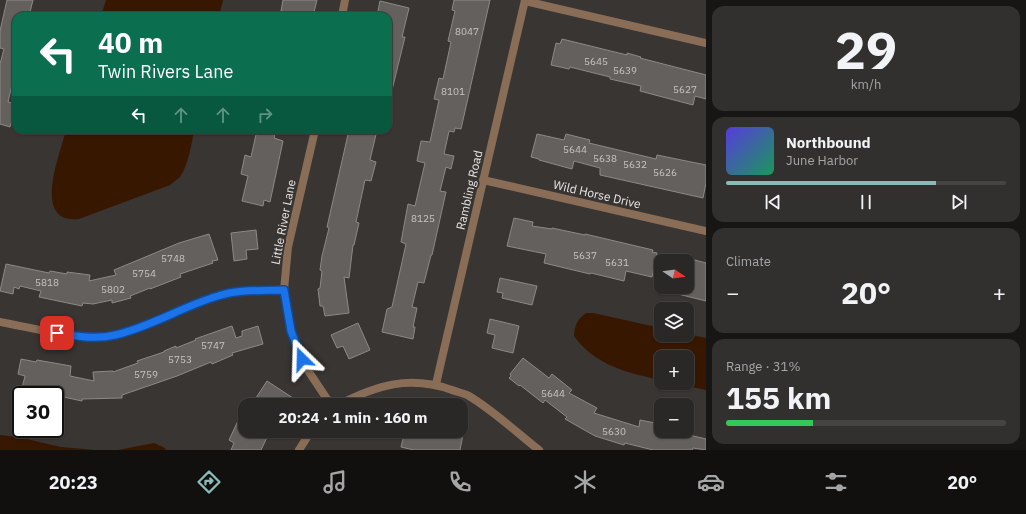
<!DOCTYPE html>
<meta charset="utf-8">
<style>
body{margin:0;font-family:"IBM Plex Sans",sans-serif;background:#32302e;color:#f1f3f6;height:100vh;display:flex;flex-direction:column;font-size:15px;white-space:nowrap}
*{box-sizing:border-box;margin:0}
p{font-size:13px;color:#a5a6a7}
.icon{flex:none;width:22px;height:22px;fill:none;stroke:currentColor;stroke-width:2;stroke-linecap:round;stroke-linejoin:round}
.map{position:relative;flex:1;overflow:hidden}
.sheet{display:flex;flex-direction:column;gap:6px;padding:6px;background:#171615;width:320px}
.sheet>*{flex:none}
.hud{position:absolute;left:12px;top:12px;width:380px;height:122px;border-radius:12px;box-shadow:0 1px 3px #0004,0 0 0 1px #464443;background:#0b6e4f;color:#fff;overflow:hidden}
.needle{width:26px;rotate:103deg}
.buttons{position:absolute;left:654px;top:254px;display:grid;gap:8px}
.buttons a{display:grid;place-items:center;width:40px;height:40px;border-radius:8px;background:#2a2826;box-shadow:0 1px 3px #0004,0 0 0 1px #464443;font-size:20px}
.speed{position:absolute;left:12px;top:386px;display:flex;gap:8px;font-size:20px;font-weight:700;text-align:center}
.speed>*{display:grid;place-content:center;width:52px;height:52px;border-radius:50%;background:#2a2826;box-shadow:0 1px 3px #0004,0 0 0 1px #464443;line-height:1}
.speed .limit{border:2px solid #111;border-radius:6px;background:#fff;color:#111}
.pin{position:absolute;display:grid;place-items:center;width:34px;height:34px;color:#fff;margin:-17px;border-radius:8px;box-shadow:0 2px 6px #0006}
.me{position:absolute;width:44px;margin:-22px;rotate:338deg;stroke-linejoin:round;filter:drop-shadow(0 0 3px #0008)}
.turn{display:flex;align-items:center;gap:14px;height:84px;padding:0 20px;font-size:18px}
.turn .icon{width:52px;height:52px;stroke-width:2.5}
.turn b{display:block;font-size:28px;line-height:34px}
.lanes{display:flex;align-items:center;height:38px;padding:0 20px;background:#0003;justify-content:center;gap:20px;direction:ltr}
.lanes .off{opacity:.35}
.big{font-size:30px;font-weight:800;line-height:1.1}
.sheet .tile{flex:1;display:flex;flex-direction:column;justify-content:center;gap:6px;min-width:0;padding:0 14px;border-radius:12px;background:#32302e}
.sheet .dial{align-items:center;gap:0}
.dial b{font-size:52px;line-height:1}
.song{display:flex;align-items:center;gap:12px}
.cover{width:48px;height:48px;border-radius:6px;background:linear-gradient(135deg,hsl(250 70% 55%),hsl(150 70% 35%))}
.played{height:4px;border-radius:2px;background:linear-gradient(90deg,#8bbbb9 75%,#464443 75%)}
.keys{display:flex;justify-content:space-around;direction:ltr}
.heat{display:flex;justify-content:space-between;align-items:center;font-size:22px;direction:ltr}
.charge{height:6px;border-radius:3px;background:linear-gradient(90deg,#34c759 31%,#464443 0)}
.trip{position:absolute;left:238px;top:398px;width:230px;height:40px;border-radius:12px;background:#2a2826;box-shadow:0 1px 3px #0004,0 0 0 1px #464443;font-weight:800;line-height:40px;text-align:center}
.menu{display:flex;height:64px;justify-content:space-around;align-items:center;background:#11100f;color:#a5a6a7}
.menu .icon{width:28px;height:28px}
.menu .active{color:#8bbbb9}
.menu b{font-size:18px;color:#f1f3f6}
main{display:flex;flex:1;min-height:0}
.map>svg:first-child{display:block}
</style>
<main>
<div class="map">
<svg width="706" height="450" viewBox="0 0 706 450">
<rect width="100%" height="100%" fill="#383533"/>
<!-- water -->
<g fill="#371700">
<polygon points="106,0 223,0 219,16 101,16"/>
<path d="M66,130H194C192,143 188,166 180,177C177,180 173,182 170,185L79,219C31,224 60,155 66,130Z"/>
<path d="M586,313H593L661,328V335H687V334L706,338V390L673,383H687V357H661V380C627,373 595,365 574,336C575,324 577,320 586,313Z"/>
<polygon points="0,435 18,437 61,447 95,450 0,450"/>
<polygon points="154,443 165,448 166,450 118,450"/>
</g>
<!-- building -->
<g fill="#64605e" stroke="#8d8987">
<polygon points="7,0 33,0 29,16 16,16 16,72 15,72 8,102 16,104 16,106 10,127 0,124 0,64 4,49 0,48 0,31"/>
<polygon points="283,0 317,0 313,16 286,16 287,12 281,11"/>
<polygon points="454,0 490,0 461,129 455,128 454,132 449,131 444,154 454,156 451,169 446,167 440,191 446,192 432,255 431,255 424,283 418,282 412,307 417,308 413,327 415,327 413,339 382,332 387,309 392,307 406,244 401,242 408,204 415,206 425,163 417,161 421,141 430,142 439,100 434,99 439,78 443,79 451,42 448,41 455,11 452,10"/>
<polygon points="380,1 409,8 402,37 405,37 392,90 388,90 388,16 377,16"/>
<polygon points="562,39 627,55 627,53 641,57 640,58 706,75 706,99 695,96 693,105 640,91 641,86 610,79 610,77 570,67 569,69 551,65 556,43 560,44"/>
<polygon points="257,130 276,130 274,138 283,141 270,202 264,200 263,206 242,201 248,176 241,174 245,155 251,157"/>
<polygon points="349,130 377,130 370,160 376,162 371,181 365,180 356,222 359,223 354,245 353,245 349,278 344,277 349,313 325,316 323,306 320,306 318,289 320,288 322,271 320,270 322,256 329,228 327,227"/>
<polygon points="537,134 564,140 566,134 590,140 589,143 656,159 657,155 706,165 706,183 703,198 600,175 600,168 574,161 572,169 539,160 539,159 531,157"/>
<polygon points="514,218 533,222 532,226 552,229 552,228 585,235 585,234 653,250 652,252 657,253 652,277 626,271 624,281 591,273 590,274 544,263 546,254 507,246"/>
<polygon points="256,230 258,249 246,250 247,259 234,261 231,233"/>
<polygon points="209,234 218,260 212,261 213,263 180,274 181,277 150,289 150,288 130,296 131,298 112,303 112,300 93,304 83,303 82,306 39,297 41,291 20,286 19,289 14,287 13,294 0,291 6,264 49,273 50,271 67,274 67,272 90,275 89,281 116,275 114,270 179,243"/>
<polygon points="687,258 706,263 706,301 666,291 666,287 687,287"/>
<polygon points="500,278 537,286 532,305 502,298 503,293 497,292"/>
<polygon points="490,319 519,326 513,353 492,348 495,335 487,333"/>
<polygon points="358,323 370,350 349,359 343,346 337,348 331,335"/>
<polygon points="232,326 236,338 242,336 242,331 258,326 263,344 232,353 233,355 212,364 211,362 177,376 122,395 122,398 82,399 82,401 59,396 60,395 30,395 31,390 22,388 25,376 18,374 21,359 36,362 37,360 71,366 70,376 94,381 93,372 113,371 113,372 138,363 137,361 164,352 164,351 176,346 176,348 196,340 195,339"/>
<polygon points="523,358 549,378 552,374 572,390 569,393 597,408 594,413 639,427 640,420 660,424 659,428 661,428 661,431 673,431 706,439 706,450 693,448 692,450 653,450 625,443 624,445 595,436 565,419 567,417 545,400 543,403 520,385 519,386 509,378 511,376 510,374"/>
<polygon points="267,381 293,398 288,405 260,405 254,401"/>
<polygon points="245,406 245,431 270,431 261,450 231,450 234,443 229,440"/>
<polygon points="405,431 421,431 448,437 450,431 463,434 460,450 414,450 401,447"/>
</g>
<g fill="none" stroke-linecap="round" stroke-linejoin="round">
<!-- minor -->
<g stroke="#896d57" stroke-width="8">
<polyline points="525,1 706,43"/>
<polyline points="342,16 345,0"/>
<polyline points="315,130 288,247 284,290 291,331 298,349 307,369 331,405"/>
<polyline points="483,180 706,231"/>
<path d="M0,322C33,328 83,342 115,335C150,327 183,306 218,296C239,289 262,291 284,290"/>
<polyline points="436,384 525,0"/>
<path d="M338,405C377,385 409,375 452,390C457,392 464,393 469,396C494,411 516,432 539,450"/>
<polyline points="299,450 311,431"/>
</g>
</g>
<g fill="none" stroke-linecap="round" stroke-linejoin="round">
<defs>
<path id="route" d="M57,333C76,336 95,340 115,335C151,327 183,306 218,296C239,289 262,291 284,290L291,331L302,359"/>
</defs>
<!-- route casing -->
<use href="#route" stroke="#114b97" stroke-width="10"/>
<!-- route -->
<use href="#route" stroke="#1a73e8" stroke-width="7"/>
</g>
<g text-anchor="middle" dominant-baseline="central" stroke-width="4" stroke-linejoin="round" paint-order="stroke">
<!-- number labels -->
<g font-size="10" fill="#c7c4c2">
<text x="467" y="31">8047</text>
<text x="596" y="61">5645</text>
<text x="625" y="70">5639</text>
<text x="685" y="89">5627</text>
<text x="453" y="91">8101</text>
<text x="575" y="149">5644</text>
<text x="605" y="158">5638</text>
<text x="635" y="164">5632</text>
<text x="665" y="172">5626</text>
<text x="423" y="218">8125</text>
<text x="585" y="255">5637</text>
<text x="173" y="258">5748</text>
<text x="617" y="262">5631</text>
<text x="144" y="273">5754</text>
<text x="47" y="282">5818</text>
<text x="113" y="289">5802</text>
<text x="213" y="345">5747</text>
<text x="180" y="359">5753</text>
<text x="146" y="374">5759</text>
<text x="553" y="393">5644</text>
<text x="614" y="431">5630</text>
</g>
<!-- street labels -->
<g font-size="12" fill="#e8e6e4" stroke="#383533">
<text transform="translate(469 190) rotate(-77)">Rambling Road</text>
<text transform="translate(597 194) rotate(13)">Wild Horse Drive</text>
<text transform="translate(283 222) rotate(-79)">Little River Lane</text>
</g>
</g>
</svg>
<div class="buttons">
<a><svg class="needle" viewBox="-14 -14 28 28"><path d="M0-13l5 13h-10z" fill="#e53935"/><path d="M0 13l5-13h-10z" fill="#a5a6a7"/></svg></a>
<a><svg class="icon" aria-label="layers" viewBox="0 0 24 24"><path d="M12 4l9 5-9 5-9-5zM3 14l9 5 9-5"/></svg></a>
<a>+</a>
<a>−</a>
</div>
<div class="speed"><div class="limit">30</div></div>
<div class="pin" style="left:57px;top:333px;background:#d93025"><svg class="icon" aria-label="arrive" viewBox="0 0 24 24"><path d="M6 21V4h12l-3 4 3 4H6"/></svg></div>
<svg class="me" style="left:302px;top:359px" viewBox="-20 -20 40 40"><path d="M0-17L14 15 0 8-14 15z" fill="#1a73e8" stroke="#fff" stroke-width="4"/></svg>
<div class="trip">20:24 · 1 min · 160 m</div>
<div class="hud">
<div class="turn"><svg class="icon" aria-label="left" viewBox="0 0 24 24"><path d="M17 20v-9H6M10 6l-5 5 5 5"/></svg><div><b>40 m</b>Twin Rivers Lane</div></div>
<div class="lanes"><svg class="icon" aria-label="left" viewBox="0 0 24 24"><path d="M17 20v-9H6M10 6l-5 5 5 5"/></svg><svg class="icon off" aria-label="ahead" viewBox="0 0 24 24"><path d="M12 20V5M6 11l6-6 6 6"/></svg><svg class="icon off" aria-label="ahead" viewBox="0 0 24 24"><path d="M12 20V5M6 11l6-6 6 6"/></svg><svg class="icon off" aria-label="right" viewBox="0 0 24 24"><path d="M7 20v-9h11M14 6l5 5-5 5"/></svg></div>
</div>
</div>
<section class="sheet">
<div class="tile dial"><b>29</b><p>km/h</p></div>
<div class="tile">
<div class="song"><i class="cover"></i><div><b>Northbound</b><p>June Harbor</p></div></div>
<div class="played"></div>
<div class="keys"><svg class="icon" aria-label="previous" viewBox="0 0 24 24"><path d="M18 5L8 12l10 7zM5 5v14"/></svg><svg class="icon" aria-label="pause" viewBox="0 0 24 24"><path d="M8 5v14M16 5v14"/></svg><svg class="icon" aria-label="next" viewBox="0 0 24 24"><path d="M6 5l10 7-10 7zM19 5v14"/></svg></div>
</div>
<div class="tile"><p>Climate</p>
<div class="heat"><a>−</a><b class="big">20°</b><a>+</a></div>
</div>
<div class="tile"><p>Range · 31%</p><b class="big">155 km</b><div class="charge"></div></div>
</section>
</main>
<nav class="menu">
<b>20:23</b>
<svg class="icon active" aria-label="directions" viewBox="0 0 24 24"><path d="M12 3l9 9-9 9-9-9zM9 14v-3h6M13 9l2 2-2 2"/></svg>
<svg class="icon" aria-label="music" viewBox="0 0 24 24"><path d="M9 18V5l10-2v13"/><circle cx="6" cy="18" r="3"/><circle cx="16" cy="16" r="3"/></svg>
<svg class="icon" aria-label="phone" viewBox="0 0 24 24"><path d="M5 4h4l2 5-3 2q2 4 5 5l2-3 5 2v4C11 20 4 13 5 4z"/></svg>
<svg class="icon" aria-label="climate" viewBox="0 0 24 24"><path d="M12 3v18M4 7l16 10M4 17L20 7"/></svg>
<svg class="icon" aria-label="car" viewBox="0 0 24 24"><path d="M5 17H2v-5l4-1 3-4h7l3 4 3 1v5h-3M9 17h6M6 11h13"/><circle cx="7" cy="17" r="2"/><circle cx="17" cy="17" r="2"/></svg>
<svg class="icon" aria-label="filters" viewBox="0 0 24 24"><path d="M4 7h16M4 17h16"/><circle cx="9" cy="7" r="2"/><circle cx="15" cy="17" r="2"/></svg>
<b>20°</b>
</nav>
